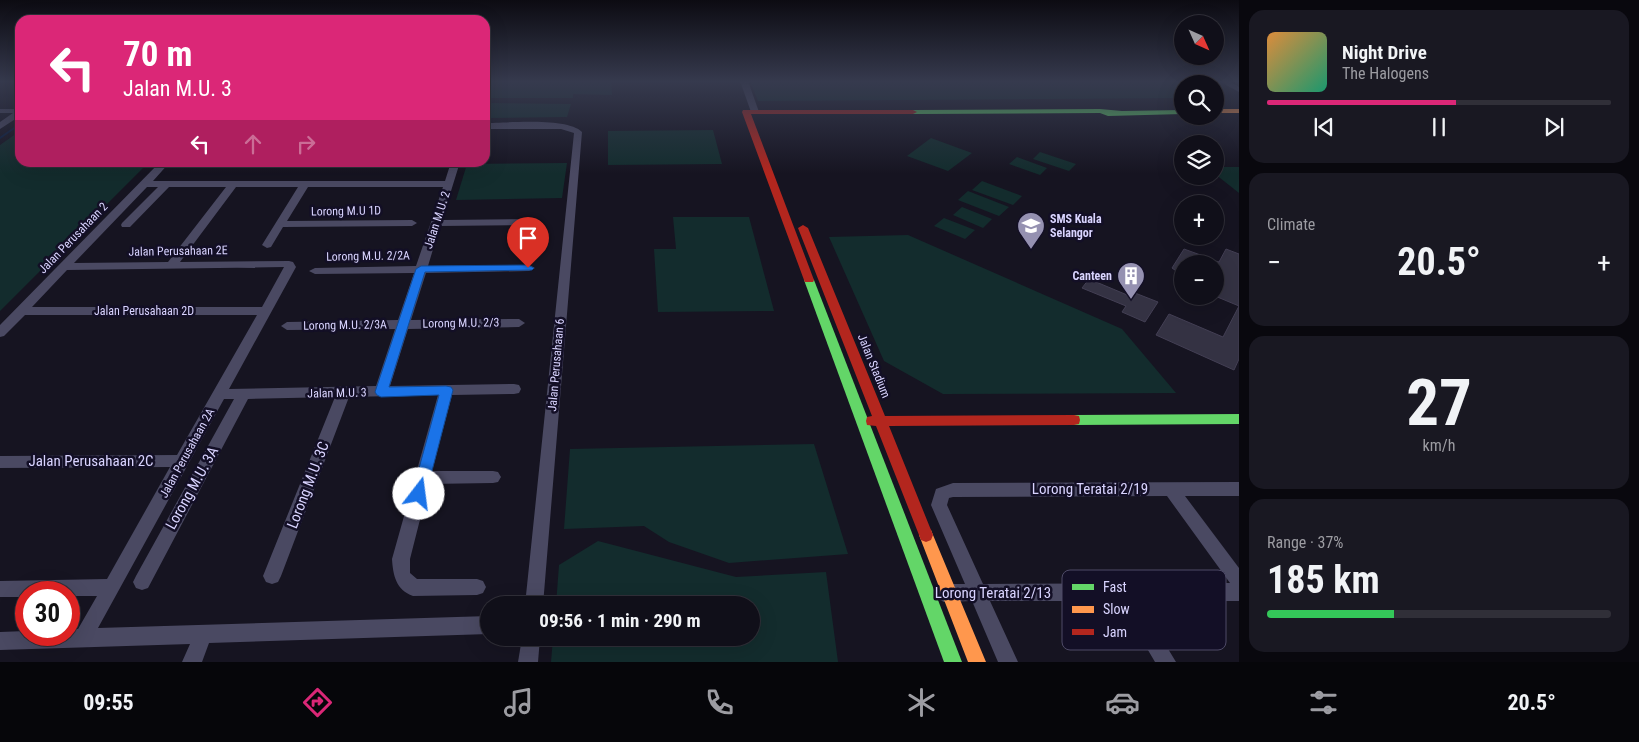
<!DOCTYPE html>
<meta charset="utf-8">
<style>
body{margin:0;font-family:"Roboto Condensed",sans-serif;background:#191822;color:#f1f3f6;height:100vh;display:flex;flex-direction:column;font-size:19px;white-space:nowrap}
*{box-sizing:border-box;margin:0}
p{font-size:16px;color:#9c9ca2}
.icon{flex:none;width:28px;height:28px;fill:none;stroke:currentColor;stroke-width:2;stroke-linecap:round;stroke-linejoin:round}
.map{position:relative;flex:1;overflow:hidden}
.drawer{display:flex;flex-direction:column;gap:10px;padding:10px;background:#09080e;width:400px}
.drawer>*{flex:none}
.guide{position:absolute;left:15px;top:15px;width:475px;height:152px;border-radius:15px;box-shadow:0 5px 20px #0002,0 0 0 1px #302f38;background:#db2777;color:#fff;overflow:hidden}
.needle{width:32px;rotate:135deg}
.controls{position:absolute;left:1174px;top:15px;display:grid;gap:10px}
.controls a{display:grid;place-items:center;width:50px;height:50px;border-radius:50%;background:#100f19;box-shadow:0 5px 20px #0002,0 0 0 1px #302f38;font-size:25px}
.speed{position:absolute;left:15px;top:581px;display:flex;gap:10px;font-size:25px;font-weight:700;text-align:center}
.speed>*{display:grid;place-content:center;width:65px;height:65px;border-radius:50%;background:#100f19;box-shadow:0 5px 20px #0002,0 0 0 1px #302f38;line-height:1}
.speed .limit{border:8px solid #d22;background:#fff;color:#111}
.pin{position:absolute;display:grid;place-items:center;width:42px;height:42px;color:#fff;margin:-51px -21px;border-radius:50% 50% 50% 0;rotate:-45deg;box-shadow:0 0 5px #0007}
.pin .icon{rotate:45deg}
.me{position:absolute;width:55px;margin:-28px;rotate:15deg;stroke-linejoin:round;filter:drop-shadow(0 0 4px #0008)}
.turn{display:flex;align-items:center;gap:18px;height:105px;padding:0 25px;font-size:22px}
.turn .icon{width:65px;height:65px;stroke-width:2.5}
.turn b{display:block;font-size:35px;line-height:42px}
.lanes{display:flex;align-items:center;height:48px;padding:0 25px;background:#0003;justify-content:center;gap:25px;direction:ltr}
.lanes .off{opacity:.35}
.big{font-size:38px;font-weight:700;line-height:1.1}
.drawer .tile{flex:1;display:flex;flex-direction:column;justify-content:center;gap:8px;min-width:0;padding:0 18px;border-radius:15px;background:#191822}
.drawer .dial{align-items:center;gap:0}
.dial b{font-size:65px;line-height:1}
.song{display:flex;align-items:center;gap:15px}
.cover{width:60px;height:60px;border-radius:8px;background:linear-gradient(135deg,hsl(30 70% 55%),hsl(160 70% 35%))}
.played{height:5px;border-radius:2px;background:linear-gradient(90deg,#db2777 55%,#302f38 55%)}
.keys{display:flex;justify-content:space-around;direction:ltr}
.heat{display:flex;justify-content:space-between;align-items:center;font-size:28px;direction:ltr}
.charge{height:8px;border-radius:4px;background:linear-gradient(90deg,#34c759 37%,#302f38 0)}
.trip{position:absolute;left:480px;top:596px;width:280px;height:50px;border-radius:25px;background:#100f19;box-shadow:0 5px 20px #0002,0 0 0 1px #302f38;font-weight:700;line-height:50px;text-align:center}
.menu{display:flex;height:80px;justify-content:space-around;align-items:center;background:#06060a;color:#9c9ca2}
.menu .icon{width:35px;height:35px}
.menu .current{color:#db2777}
.menu b{font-size:22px;color:#f1f3f6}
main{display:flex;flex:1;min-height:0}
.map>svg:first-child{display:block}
</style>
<main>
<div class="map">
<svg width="1239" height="662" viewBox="0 0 1239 662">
<rect width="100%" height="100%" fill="#161421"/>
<!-- green -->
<g fill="#132c2d">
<polygon points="485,81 611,81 612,95 573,94 573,98 485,98"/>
<polygon points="750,81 1194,81 1198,84 1182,84 1182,98 758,101"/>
<polygon points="485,103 571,104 567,117 485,118"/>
<polygon points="713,130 722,164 608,165 608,131"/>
<polygon points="20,131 20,162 148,163 0,311 0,145"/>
<polygon points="931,138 972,153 948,171 907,156"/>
<polygon points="1040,152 1076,164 1069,171 1033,159"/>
<polygon points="1017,157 1047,168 1040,175 1009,164"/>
<polygon points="567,163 562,198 456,200 467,164"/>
<polygon points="1215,167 1239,167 1239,193 1215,174"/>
<polygon points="982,181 1022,196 1013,205 972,190"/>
<polygon points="968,191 1009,207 999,216 958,200"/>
<polygon points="962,207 992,219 983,228 953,215"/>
<polygon points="673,217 749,217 774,311 658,312 654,249 676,249"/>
<polygon points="944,218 975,230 965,239 934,226"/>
<polygon points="908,235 1122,329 1176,393 943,394 884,361 829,237"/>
<polygon points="814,444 848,554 729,563 669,542 644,526 564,529 570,449"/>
<polygon points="598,541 736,577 826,572 838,662 551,662 553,638 751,638 751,605 556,605 559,565"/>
</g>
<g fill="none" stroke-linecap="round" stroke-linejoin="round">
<!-- stream -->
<polyline stroke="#0b1e41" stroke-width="2" points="0,138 20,124"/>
</g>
<!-- building -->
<g fill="#343243" stroke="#433f54">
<polygon points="1184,249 1206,257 1202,264 1182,264 1182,275 1172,268"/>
<polygon points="1226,249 1239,254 1239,306 1215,296 1215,261 1219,262"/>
<polygon points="1089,279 1132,297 1135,293 1158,302 1145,322 1122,312 1126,306 1082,288"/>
<polygon points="1239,306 1239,359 1234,370 1156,335 1169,314 1223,337"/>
</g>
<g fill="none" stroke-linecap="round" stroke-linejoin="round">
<!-- street -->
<g fill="#4a4962" fill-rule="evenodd">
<polygon points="740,81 748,81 759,112 758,114 751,112"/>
<polygon points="1219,81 1229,81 1239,87 1239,92"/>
<polygon points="0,109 20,109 20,116 0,129 0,122 13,113 0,113"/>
<path d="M485,123C507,123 567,117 582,132L543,605H525L574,133L561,129H485Z"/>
<path d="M160,162H170L153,181H445L451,162H460L442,220L536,219L541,222L536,225L440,226L428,266L529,265L535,268L529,271L426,273L411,320L519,319L525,323L519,327L408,329L390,386L514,384L519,385L521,389L519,393L514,394L452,395L432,471H493L498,472L501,477L498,482L493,483L429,484L410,559V573L417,579H477L483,581L486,587L483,593L477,595L413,596C396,590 393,575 392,559L438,395L349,397L281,576L278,582L272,584L266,582L263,576L335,397L248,399L148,588L142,590L136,588L133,582L136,576L234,399H224L98,628L489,616V634L209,643L202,662H182L190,644L0,650V632L26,631V635H69V629H78L97,596H69V592H26V597H0V581L107,579L170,467L0,468V456L177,455L257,315H25L4,336L0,337V325ZM147,187H158L122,223L121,225L122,227H130L169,187H226L168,262L74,263ZM236,187H298L262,245L267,248L271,247L283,227L412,226L417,223L412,220L287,221L308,187H443L416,266L315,268L309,271L315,274L414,273L398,320L287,322L281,326L287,330L395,329L376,386L229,389L296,267L293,262L289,261L180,262ZM284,267L262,307H32L67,270Z"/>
<path d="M1239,482V496H1185L1239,568V601H1139L1176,662H1155L1119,601H990L1018,662H998L972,601L944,602L938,599L935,593L938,587L944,584H965L931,505L936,489L953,483ZM1167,496L1230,583L983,584L947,505L949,498L953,497Z"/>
<polygon points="522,638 540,638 538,662 518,662"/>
</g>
<!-- fast -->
<g fill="#63d668" fill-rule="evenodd">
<polygon points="1100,109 1122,111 1182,110 1182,114 1108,116 1100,113 913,114 909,112 913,110"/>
<polygon points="809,277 814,280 962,662 944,662 804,280"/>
<polygon points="1239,414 1239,424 1074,425 1069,424 1068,420 1069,416 1074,415"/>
</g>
<!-- slow -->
<g fill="#ff974d" fill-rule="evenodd">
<rect x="1215" y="109" width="24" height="4"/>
<polygon points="926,528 931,530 933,535 986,662 968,662 919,535 921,530"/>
</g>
<!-- jam -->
<g fill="#b3261e" fill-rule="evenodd">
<polygon points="743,110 913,110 917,112 913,114 751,114 814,280 813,282 805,282 804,280 742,112"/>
<polygon points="803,225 808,228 885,416 1074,415 1079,416 1080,420 1079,424 1074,425 889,426 933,535 931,540 926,542 921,540 876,426 867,425 866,421 867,417 872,416 798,228"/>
</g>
</g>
<!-- sky -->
<linearGradient id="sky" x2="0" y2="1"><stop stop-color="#0c0b12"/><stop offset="0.47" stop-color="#363a4e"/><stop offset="1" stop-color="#363a4e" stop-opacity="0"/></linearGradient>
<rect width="1239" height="174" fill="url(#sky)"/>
<!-- route -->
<polygon fill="#1a73e8" stroke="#114b97" points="528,265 534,268 532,270 425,272 389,387 446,386 451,387 453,390 426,494 424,499 419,500 414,499 412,494 439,395 381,397 377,395 375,392 416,269 421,266"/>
<!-- icons -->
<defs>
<symbol id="school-pin" viewBox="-11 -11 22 30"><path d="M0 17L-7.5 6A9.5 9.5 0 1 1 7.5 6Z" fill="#9591b1" stroke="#130f26"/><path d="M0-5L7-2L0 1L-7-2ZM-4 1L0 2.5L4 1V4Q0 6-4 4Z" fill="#fff"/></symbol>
<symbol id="building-pin" viewBox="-11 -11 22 30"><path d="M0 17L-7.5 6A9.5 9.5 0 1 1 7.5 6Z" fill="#9591b1" stroke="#130f26"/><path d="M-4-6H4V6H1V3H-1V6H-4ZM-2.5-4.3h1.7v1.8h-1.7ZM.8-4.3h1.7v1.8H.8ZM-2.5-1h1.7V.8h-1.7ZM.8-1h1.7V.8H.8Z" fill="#fff"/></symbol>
</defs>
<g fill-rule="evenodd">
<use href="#school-pin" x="1015" y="210" width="32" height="43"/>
<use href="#building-pin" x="1115" y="260" width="32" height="43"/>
</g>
<g text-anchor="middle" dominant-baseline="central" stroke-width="5" stroke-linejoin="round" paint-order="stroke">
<!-- street labels -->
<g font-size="12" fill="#d9d4ff" stroke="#130f26">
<text transform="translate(346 211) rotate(-1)">Lorong M.U 1D</text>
<text transform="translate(437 220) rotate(-72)">Jalan M.U. 2</text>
<text transform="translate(73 238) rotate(-46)">Jalan Perusahaan 2</text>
<text transform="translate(178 251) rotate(-1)">Jalan Perusahaan 2E</text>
<text transform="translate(368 256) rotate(-1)">Lorong M.U. 2/2A</text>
<text x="144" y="311">Jalan Perusahaan 2D</text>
<text transform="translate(461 323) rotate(-1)">Lorong M.U. 2/3</text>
<text transform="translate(345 325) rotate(-1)">Lorong M.U. 2/3A</text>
<text transform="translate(556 365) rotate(-85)">Jalan Perusahaan 6</text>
<text transform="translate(874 366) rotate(68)">Jalan Stadium</text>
<text transform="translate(337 393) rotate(-1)">Jalan M.U. 3</text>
<text transform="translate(187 453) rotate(-61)">Jalan Perusahaan 2A</text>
</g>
<!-- poi labels -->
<g font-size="12" font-weight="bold" fill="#d9d4ff" stroke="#130f26" text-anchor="start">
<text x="1050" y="219">SMS Kuala<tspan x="1050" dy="14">Selangor</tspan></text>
<text x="1112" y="276" text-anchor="end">Canteen</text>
</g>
<!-- near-street labels -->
<g font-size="15" fill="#d9d4ff" stroke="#130f26">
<text x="91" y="461">Jalan Perusahaan 2C</text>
<text transform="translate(308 485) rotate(-69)">Lorong M.U. 3C</text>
<text transform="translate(192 488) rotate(-61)">Lorong M.U. 3A</text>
<text x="1090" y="489">Lorong Teratai 2/19</text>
<text x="993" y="593">Lorong Teratai 2/13</text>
</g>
</g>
<!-- legend -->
<rect x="1062" y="570" width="164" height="80" rx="8" fill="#130f26" stroke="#4e4a67" stroke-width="1"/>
<rect x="1072" y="584" width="22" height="6" fill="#63d668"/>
<rect x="1072" y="606" width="22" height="7" fill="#ff974d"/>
<rect x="1072" y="629" width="22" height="6" fill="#b3261e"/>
<g font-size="14" fill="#d9d4ff">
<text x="1103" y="592">Fast</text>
<text x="1103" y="614">Slow</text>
<text x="1103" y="637">Jam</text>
</g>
</svg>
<div class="controls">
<a><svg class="needle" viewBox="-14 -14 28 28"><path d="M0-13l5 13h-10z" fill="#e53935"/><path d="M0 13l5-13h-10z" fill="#9c9ca2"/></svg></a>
<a><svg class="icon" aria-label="search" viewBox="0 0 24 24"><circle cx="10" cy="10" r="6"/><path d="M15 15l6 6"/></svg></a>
<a><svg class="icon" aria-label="layers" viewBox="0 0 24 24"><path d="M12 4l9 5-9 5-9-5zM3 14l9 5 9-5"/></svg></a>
<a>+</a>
<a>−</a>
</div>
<div class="speed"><div class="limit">30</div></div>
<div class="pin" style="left:528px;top:268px;background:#d93025"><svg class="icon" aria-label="arrive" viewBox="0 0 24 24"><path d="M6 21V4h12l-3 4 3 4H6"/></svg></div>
<svg class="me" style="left:419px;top:494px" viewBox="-20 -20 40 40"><circle r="19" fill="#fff"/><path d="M0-13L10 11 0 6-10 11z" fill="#1a73e8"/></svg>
<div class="trip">09:56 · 1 min · 290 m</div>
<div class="guide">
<div class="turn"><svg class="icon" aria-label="left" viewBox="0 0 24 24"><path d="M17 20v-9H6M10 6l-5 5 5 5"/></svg><div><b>70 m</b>Jalan M.U. 3</div></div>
<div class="lanes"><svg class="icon" aria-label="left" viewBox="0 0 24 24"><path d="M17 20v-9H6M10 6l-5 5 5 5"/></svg><svg class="icon off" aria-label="ahead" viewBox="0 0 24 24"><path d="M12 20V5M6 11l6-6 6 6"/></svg><svg class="icon off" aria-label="right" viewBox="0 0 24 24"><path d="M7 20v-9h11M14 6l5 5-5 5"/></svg></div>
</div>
</div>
<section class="drawer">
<div class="tile">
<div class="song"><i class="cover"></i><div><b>Night Drive</b><p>The Halogens</p></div></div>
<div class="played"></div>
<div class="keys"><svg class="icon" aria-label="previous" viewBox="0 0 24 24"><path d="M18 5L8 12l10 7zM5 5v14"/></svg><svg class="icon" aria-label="pause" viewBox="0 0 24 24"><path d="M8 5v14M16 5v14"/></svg><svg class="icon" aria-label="next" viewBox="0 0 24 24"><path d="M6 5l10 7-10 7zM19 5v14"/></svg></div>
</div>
<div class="tile"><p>Climate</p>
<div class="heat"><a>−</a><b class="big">20.5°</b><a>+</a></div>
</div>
<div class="tile dial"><b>27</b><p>km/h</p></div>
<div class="tile"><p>Range · 37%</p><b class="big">185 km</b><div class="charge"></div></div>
</section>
</main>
<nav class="menu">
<b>09:55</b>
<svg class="icon current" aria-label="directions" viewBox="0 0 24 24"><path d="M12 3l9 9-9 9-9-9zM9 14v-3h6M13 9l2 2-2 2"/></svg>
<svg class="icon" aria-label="music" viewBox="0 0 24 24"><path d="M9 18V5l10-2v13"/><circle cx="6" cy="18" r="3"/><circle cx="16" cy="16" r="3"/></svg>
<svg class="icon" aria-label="phone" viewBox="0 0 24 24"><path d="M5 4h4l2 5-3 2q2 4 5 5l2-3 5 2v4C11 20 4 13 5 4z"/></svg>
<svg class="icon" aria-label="climate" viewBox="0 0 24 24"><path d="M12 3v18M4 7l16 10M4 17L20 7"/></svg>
<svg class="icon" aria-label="car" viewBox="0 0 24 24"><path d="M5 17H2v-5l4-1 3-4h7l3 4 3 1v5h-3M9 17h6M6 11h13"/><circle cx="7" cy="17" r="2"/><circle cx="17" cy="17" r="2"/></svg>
<svg class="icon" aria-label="filters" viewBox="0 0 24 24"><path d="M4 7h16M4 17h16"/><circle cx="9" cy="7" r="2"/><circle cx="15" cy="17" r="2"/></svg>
<b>20.5°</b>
</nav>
